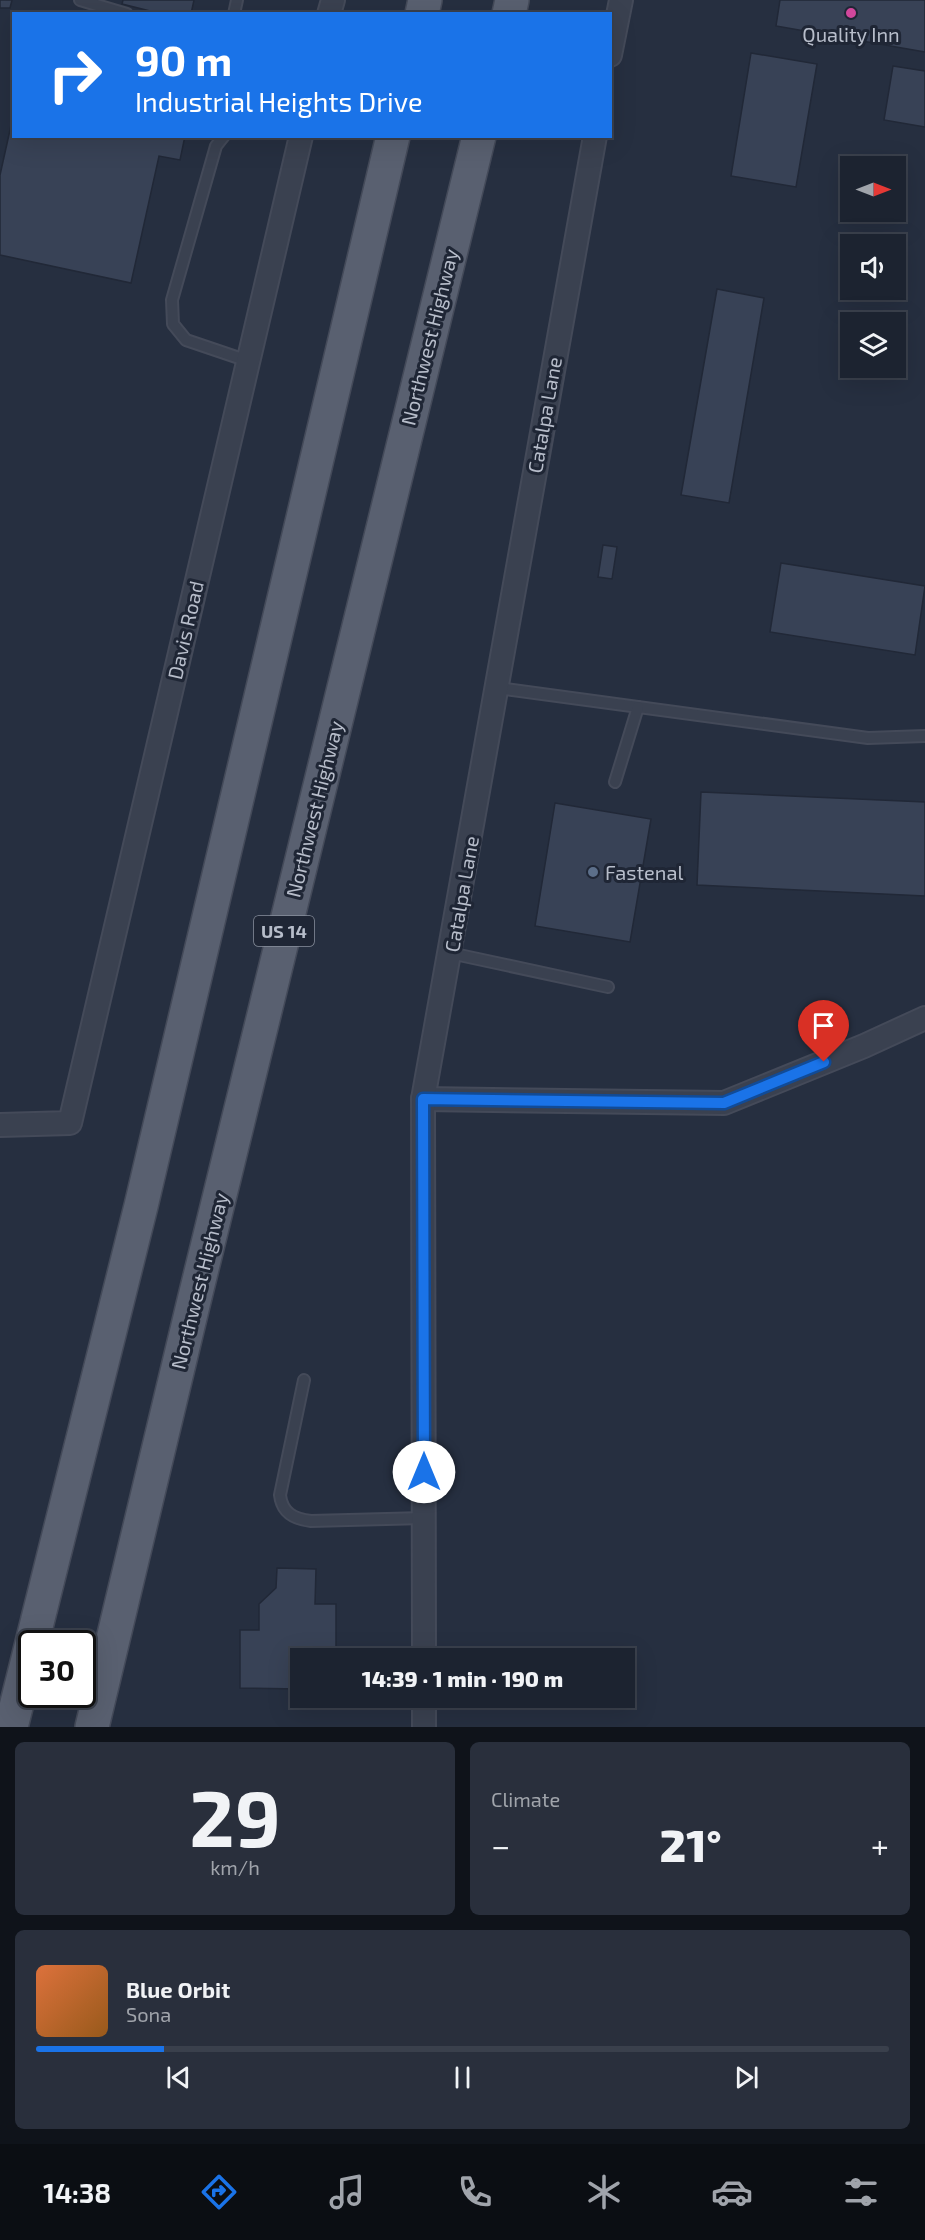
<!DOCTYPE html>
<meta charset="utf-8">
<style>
body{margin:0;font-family:"Exo 2",sans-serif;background:#292f3c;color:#f1f3f6;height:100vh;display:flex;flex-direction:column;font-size:22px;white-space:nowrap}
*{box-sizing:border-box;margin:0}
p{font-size:20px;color:#a0a4ab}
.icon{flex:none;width:33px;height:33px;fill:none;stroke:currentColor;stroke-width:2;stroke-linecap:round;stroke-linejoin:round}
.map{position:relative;height:1727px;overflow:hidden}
.drawer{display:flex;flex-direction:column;gap:15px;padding:15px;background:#0f131a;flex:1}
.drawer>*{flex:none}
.hud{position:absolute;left:12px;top:12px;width:600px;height:126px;border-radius:0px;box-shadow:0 6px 24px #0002,0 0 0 2px #3a404c;background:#1a73e8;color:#fff;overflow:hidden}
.needle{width:39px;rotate:90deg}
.fabs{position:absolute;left:840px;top:156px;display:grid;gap:12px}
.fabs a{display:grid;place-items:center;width:66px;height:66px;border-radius:0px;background:#1c2330;box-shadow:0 6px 24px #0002,0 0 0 2px #3a404c;font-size:30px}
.speed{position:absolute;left:18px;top:1630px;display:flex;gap:12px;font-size:30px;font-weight:700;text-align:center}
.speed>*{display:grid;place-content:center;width:78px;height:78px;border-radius:50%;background:#1c2330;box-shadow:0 6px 24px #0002,0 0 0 2px #3a404c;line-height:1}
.speed .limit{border:3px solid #111;border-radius:9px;background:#fff;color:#111}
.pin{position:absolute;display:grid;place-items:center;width:51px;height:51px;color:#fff;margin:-62px -26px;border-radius:50% 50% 50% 0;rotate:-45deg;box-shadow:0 0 6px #0007}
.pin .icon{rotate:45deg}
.me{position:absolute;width:66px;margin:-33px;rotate:0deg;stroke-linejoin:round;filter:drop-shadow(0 0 4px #0008)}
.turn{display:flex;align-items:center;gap:21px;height:126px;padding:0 24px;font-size:27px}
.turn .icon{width:78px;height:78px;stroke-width:2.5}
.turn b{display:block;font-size:42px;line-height:51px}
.big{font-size:45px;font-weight:800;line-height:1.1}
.drawer .widget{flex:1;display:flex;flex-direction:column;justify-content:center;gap:9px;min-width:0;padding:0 21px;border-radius:9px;background:#292f3c}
.drawer .dial{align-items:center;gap:0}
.dial b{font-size:78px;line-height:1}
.song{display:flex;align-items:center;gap:18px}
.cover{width:72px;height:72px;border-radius:9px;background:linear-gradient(135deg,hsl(20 70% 55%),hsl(30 70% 35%))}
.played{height:6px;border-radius:3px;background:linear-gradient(90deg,#1a73e8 15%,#3a404c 15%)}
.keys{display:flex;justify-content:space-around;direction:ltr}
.heat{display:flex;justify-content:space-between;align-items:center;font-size:33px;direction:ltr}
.drawer .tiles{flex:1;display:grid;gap:15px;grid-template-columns:1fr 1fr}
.widget:last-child{grid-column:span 2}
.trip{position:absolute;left:290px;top:1648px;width:345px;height:60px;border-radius:0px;background:#1c2330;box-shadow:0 6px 24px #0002,0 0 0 2px #3a404c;font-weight:800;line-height:60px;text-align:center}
.tab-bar{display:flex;height:96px;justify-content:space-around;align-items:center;background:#0b0e13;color:#a0a4ab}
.tab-bar .icon{width:42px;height:42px}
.tab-bar .on{color:#1a73e8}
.tab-bar b{font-size:27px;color:#f1f3f6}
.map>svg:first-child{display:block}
</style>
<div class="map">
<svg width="925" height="1727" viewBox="0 0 925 1727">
<rect width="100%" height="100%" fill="#262f40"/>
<!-- building -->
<g fill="#384256" stroke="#212837" stroke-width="1.5">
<polygon points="0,0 12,0 10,8 0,8"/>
<polygon points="123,0 194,0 191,14 162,14 122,4"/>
<polygon points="780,0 925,0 925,52 776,26"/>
<polygon points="751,53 817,64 796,187 731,176"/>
<polygon points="893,66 925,71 925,127 884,120"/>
<polygon points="14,112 14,136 185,136 180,160 159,156 131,283 0,255 0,175"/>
<polygon points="717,289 764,298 729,503 681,495"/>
<polygon points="603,545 617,547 612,579 598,577"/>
<polygon points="781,563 925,586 915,655 770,632"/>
<polygon points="701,792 925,802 925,896 697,885"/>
<polygon points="555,803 651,819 630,942 535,926"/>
<polygon points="277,1568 316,1569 315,1604 336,1604 336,1659 300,1659 300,1689 240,1688 240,1630 259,1630 259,1604 276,1588"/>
</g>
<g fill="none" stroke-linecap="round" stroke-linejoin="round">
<defs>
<g id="service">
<polyline points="80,0 127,14"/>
<polyline points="234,14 237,0"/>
<polyline points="224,136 216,146 172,300 173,324 186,340 248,361"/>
<polyline points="498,688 868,738 925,736"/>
<polyline points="615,782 638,707"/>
<polyline points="450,953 608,987"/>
<path d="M304,1380L280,1495C282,1513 294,1519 311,1521L424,1518"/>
</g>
<g id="minor">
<polyline points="329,14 333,0"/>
<polyline points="610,55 621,0"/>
<polyline points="423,1099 724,1103 864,1046 925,1018"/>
<polyline points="0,1125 70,1123 301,136"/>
<polyline points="424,1659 423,1099 595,136"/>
<polyline points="424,1698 424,1727"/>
</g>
<g id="primary">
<polyline points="422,14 425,0"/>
<polyline points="509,14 512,0"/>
<polyline points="11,1727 141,1206 393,136"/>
<polyline points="92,1727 193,1305 479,136"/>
</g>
</defs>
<!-- service casing -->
<use href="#service" stroke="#444a59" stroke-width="14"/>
<!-- minor casing -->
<use href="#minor" stroke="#444a59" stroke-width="26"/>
<!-- primary casing -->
<use href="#primary" stroke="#444a59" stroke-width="36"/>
<!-- service -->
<use href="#service" stroke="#3a4150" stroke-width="10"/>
<!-- minor -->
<use href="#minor" stroke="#3a4150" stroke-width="22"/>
<!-- primary -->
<use href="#primary" stroke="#596070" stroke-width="33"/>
</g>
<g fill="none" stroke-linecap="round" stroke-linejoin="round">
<defs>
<polyline id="route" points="424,1472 423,1099 724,1103 824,1062"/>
</defs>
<!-- route casing -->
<use href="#route" stroke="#114b97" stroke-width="15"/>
<!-- route -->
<use href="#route" stroke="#1a73e8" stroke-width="10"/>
</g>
<!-- markers -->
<circle fill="#d1479c" stroke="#1f2635" stroke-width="2" cx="851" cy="13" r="6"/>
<circle fill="#5c6f8a" stroke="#1f2635" stroke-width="2" cx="593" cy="872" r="6"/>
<g text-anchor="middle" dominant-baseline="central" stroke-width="6" stroke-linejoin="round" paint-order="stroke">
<!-- shield labels -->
<rect fill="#1f2635" stroke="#89909d" stroke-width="1.5" x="254" y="916" width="60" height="30" rx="4.5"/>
<g font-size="18" font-weight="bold" fill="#b7bdca">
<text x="284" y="931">US 14</text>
</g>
<!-- poi labels -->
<g font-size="20" fill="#b7bdca" stroke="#1f2635">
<text x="851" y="34">Quality Inn</text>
<text x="605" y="872" text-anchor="start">Fastenal</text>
</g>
<!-- street labels -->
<g font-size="20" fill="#b7bdca" stroke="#1f2635">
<text transform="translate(429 337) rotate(-76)">Northwest Highway</text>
<text transform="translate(544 415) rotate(-80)">Catalpa Lane</text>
<text transform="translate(185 630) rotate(-77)">Davis Road</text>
<text transform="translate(314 809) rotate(-76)">Northwest Highway</text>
<text transform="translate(461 894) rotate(-80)">Catalpa Lane</text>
<text transform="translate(199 1281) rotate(-76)">Northwest Highway</text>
</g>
</g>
</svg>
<div class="fabs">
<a><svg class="needle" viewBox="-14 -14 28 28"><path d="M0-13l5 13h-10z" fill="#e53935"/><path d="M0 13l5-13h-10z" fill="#a0a4ab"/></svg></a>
<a><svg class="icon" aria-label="sound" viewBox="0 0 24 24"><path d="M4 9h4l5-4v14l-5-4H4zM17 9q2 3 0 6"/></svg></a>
<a><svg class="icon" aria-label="layers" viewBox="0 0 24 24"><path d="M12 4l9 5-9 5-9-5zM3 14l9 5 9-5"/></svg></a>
</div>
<div class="speed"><div class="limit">30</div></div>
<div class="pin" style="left:824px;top:1062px;background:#d93025"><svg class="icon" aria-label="arrive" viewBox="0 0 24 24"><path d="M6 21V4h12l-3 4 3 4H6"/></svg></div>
<svg class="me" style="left:424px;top:1472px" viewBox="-20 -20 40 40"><circle r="19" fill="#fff"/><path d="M0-13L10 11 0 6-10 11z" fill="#1a73e8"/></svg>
<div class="trip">14:39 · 1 min · 190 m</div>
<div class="hud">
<div class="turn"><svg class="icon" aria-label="right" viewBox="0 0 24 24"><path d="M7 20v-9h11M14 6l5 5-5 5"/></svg><div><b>90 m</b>Industrial Heights Drive</div></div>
</div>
</div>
<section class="drawer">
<div class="tiles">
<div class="widget dial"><b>29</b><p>km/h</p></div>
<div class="widget"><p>Climate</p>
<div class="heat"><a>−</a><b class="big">21°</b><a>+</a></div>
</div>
<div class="widget">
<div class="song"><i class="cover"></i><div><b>Blue Orbit</b><p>Sona</p></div></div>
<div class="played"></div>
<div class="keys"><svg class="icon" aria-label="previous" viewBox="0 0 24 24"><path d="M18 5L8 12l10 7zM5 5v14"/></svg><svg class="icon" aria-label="pause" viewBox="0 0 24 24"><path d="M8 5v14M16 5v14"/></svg><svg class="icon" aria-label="next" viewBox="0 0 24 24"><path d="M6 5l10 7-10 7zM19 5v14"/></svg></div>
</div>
</div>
</section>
<nav class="tab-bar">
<b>14:38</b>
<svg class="icon on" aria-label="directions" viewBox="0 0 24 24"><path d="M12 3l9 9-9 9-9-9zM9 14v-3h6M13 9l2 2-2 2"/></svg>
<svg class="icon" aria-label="music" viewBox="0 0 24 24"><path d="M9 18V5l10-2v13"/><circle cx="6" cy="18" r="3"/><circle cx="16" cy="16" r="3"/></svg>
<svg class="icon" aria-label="phone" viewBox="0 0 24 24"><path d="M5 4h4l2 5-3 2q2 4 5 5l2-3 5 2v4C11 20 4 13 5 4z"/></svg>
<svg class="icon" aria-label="climate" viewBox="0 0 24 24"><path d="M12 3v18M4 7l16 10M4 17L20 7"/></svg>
<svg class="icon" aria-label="car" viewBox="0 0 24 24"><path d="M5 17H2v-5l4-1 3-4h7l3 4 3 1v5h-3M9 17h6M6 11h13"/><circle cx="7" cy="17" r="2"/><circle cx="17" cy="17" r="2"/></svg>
<svg class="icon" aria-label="filters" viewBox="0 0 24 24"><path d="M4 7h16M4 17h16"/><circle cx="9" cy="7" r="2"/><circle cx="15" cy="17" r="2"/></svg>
</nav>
